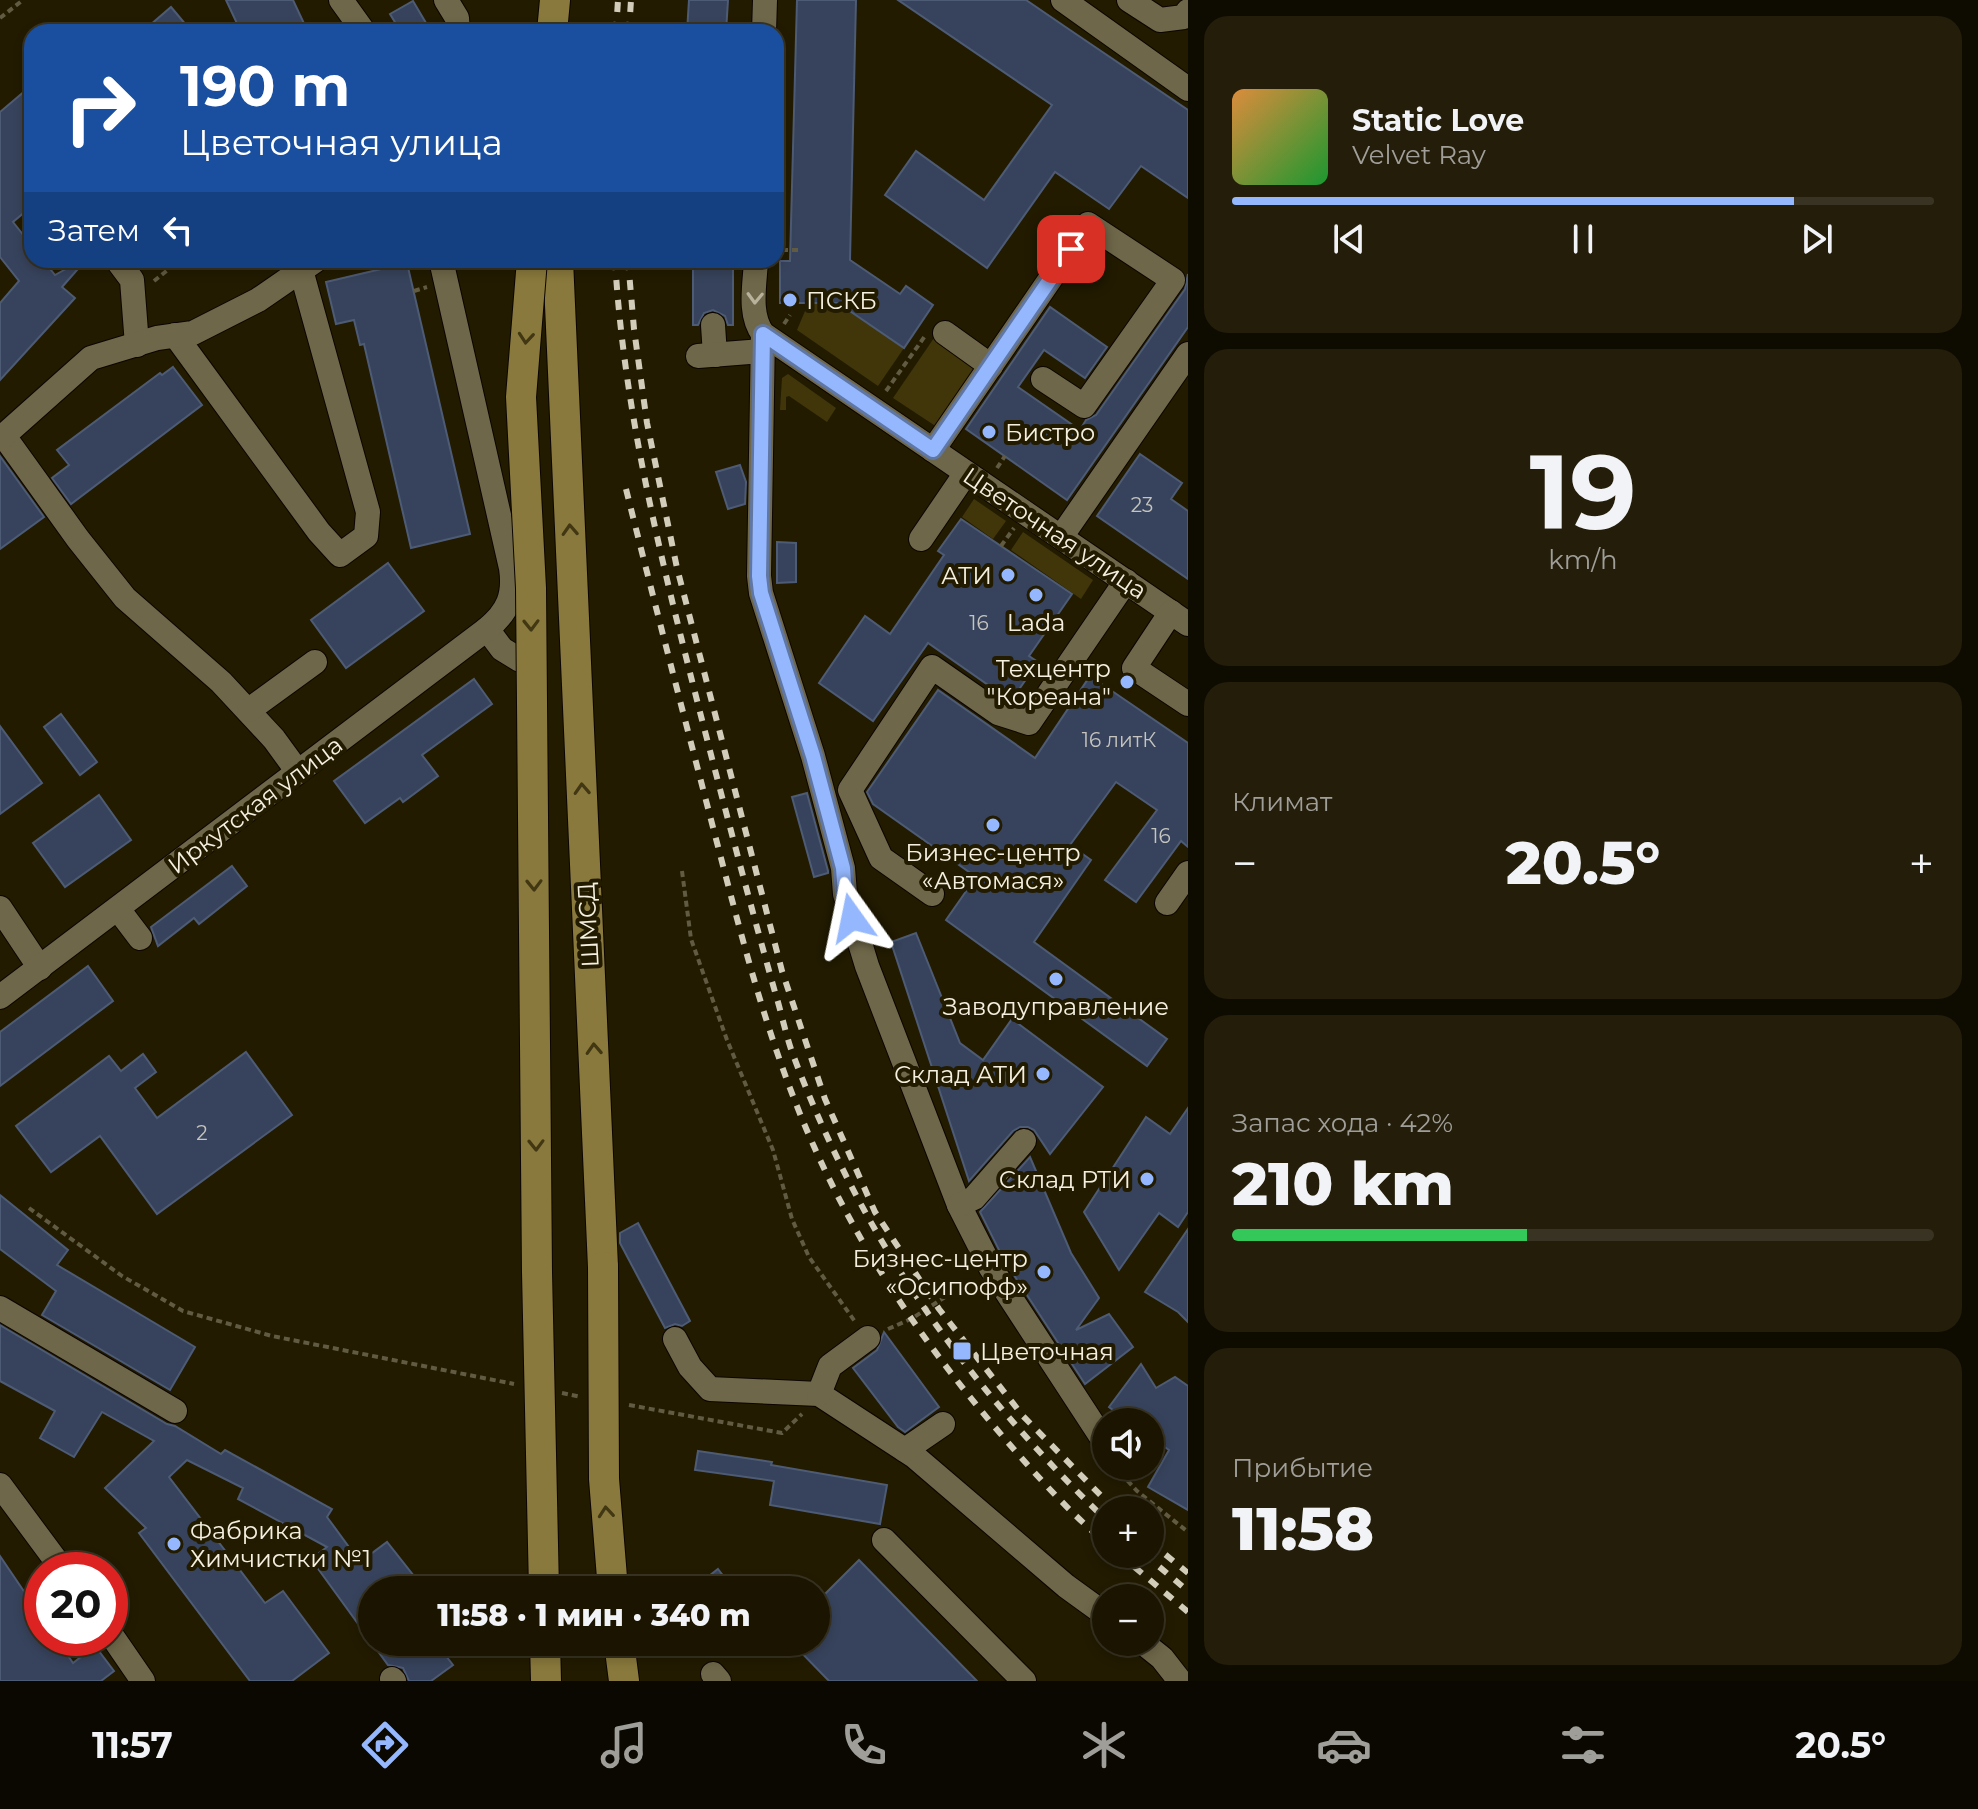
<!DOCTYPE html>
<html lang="ru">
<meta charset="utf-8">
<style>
body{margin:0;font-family:Montserrat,sans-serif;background:#231d0a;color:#f1f3f6;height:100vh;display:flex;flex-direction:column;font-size:30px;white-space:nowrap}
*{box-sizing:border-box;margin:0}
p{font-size:26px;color:#9f9e99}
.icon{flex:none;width:44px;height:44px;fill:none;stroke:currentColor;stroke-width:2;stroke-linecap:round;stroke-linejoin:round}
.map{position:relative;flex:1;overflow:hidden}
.sheet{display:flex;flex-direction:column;gap:16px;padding:16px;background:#0e0b00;width:790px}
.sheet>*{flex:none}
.guide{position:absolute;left:24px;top:24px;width:760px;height:244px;border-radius:24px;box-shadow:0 4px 12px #0003,0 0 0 2px #383322;background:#1a4fa0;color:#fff;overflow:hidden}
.buttons{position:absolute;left:1092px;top:1408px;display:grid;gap:16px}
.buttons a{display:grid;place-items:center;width:72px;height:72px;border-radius:50%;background:#1a1400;box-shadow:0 4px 12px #0003,0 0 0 2px #383322;font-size:40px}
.speed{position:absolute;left:24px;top:1552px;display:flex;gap:16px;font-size:40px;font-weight:700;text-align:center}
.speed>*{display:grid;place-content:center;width:104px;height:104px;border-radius:50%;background:#1a1400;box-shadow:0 4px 12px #0003,0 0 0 2px #383322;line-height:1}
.speed .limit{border:12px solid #d22;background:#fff;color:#111}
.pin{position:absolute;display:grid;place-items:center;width:68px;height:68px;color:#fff;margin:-34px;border-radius:16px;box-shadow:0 4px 12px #0006}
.me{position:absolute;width:88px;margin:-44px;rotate:348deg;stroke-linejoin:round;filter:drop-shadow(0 0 6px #0008)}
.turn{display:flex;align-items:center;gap:28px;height:168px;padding:0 24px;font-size:36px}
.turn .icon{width:104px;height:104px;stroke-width:2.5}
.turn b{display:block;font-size:56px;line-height:68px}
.then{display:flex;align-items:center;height:76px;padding:0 24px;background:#0003;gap:16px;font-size:30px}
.big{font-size:60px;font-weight:800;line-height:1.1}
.sheet .tile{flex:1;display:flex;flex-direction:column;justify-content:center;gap:12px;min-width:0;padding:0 28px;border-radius:24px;background:#231d0a}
.sheet .dial{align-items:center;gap:0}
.dial b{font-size:104px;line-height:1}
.song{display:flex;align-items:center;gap:24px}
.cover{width:96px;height:96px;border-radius:12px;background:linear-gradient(135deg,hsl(30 70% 55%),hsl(130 70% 35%))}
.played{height:8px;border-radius:4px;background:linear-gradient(90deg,#94b7fd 80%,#383322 80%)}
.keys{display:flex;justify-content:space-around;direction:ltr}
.heat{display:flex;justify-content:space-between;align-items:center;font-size:44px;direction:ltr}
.charge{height:12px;border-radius:6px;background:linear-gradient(90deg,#34c759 42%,#383322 0)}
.trip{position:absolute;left:358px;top:1576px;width:472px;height:80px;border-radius:40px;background:#1a1400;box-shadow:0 4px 12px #0003,0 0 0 2px #383322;font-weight:800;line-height:80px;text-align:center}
.tabs{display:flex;height:128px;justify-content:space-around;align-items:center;background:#0a0800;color:#9f9e99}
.tabs .icon{width:56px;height:56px}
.tabs .selected{color:#94b7fd}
.tabs b{font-size:36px;color:#f1f3f6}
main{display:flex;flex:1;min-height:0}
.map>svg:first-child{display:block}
</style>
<main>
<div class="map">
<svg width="1188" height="1681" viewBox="0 0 1188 1681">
<rect width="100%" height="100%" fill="#221b00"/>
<!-- green -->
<g fill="#41360a">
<polygon points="808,304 838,304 904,348 878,386 797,330"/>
<polygon points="934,338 980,370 940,429 893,398"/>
<polygon points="788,374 836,408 827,422 789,396 786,397 786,410 780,410 782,378"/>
<polygon points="974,499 1006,521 993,539 962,517"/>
<polygon points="1023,532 1093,580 1081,599 1011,550"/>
</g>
<!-- building -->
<g fill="#37435c" stroke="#4e5b75" stroke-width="2">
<polygon points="226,0 293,0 308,32 241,32"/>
<polygon points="689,0 728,0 726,32 687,32"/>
<polygon points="797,0 856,0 850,260 900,294 906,286 933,305 904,348 838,303 780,303 780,261 790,261"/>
<polygon points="898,0 1026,0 1070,30 1188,110 1188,198 1141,166 1109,209 1055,172 987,268 885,195 916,151 984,200 1052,105"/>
<polygon points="413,1 426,23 412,32 401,32 390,14"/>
<polygon points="171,7 192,32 142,32"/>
<polygon points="32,85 32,206 13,222 32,246 32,260 43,260 55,275 82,260 85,261 62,287 75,298 0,380 0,303 19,281 0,257 0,112"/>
<polygon points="693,260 733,260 733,325 728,325 725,316 713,310 704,313 698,325 693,325"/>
<polygon points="407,263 470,534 411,548 364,344 360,345 354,320 336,324 326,282"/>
<polygon points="1188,274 1188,327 1067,500 966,429 1050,307 1107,347 1085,378 1044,350 1018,387 1080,430 1086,420 1096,415 1185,289"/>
<polygon points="173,367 202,405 71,504 52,478 69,465 57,450 160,373 162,375"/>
<polygon points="1140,454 1182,483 1171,499 1188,511 1188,579 1097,516"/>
<polygon points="0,456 44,517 0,549"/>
<polygon points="740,465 746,482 745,504 728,509 716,472"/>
<polygon points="961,519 1072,594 1029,656 1038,662 1011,701 928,643 873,721 819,683 865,616 890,634 944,555 938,551"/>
<polygon points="777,542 796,543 796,582 777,583"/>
<polygon points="388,563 424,611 346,668 311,620"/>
<polygon points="1090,676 1188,743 1188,847 1181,841 1136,902 1105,880 1157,810 1116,782 1070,845 1091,860 1034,942 1167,1039 1147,1066 946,920 976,877 873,804 867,792 938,690 1035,758"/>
<polygon points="474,679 492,704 422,755 438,776 403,802 400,798 365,823 334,781"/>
<polygon points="61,714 97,762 80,775 44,727"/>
<polygon points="0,726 42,783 0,814"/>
<polygon points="807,793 828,871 828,873 814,877 792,797"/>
<polygon points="99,795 131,840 65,887 33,843"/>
<polygon points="232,866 247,886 199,924 194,918 158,946 151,927"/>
<polygon points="916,933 960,1043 983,1060 1012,1019 1103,1087 1050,1154 1034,1130 1028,1127 1020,1127 1013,1131 969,1181 891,942"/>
<polygon points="88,966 113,1001 0,1086 0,1032"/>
<polygon points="246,1052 292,1115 157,1214 100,1136 51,1172 16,1126 109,1056 121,1071 143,1054 156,1072 135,1088 157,1118"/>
<polygon points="1188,1108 1188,1212 1178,1227 1159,1213 1119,1270 1084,1212 1146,1117 1170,1134"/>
<polygon points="1030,1157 1071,1253 1099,1298 1076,1330 1109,1314 1133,1347 1085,1384 1004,1260 980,1212"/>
<polygon points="0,1195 68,1250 57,1265 195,1347 170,1390 42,1315 56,1291 0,1249"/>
<polygon points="638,1223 690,1321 682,1326 675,1324 665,1328 620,1243 620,1233"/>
<polygon points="1188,1229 1188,1322 1178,1312 1145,1292"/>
<polygon points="0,1325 167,1424 175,1426 221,1454 225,1450 332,1509 327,1517 360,1562 387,1542 425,1590 372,1590 372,1642 435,1642 453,1665 431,1681 409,1681 403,1668 388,1665 311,1559 327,1547 238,1499 243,1488 187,1460 169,1477 265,1603 283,1591 329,1653 292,1681 250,1681 139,1533 146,1528 105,1488 154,1441 102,1412 74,1457 40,1438 55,1411 0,1381"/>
<polygon points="884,1332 939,1407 905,1432 898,1427 853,1368 877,1350"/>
<polygon points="1141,1364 1156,1388 1175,1377 1188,1386 1188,1510 1148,1487 1169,1450 1150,1437 1150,1422 1129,1422 1109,1407"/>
<polygon points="698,1451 772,1462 771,1465 887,1485 880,1524 770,1505 774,1481 695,1470"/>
<polygon points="0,1556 42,1618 42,1638 56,1638 73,1663 95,1646 114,1671 101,1681 0,1681"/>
<polygon points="859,1560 977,1681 829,1681 791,1642 816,1642 816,1603"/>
<polygon points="718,1569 734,1590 691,1590"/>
</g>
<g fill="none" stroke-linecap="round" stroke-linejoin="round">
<defs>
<g id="minor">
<polyline points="341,0 364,32"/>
<polyline points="446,0 457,18 458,32"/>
<polyline points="1063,0 1188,89"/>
<polyline points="1129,0 1160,20 1184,17 1188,11"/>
<polyline points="764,32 765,0"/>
<polyline points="117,260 132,280 137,345"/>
<path d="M756,260C755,284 748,314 763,334L1188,624"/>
<polyline points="713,325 715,355"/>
<polyline points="945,333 991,366"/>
<polyline points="763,334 759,576 761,593 813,756 843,868 845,894 867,966 959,1205 991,1268 1102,1438"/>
<polyline points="175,335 319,532 340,555 366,536 368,512 301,270"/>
<polyline points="698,356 762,351"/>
<polyline points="4,436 78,539 125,598 221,682 274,739 298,772"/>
<polyline points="0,439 91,358 157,338 193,333 258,300 316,260"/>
<polyline points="933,450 1088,224 1173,280 1084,406 1043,379"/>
<polyline points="1061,537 1188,354"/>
<polyline points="921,539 966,473"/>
<polyline points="1171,612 1134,668 1188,704"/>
<polyline points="487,629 502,649 520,660"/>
<polyline points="249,710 315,662"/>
<polyline points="932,894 881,858 850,790 932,667 998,713 1029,723 1126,581"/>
<polyline points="1167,903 1188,873"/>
<polyline points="0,908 40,968"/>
<polyline points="118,909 140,938"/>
<path d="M0,997L487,629C508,612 515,595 511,568L441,260"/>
<polyline points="959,1205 974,1198 1024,1141"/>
<polyline points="0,1308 175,1411"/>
<polyline points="675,1339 690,1367 710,1389 819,1394 914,1456 1066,1586 1106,1615"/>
<polyline points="819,1394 830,1366 868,1338"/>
<polyline points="905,1450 943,1424"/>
<polyline points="0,1485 63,1570"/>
<polyline points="884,1540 1024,1681"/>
<polyline points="110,1633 143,1681"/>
<polyline points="1142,1642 1162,1658 1180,1681"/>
<polyline points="713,1674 719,1681"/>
<polyline points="392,1679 394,1681"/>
</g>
<g id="major">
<polyline points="552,32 555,0"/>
<polyline points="558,260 603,1267"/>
<polyline points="545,1642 546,1681"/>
<polyline points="619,1642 624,1681"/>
</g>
</defs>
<!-- minor casing -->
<use href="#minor" stroke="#0c0500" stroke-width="26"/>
<!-- major casing -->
<use href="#major" stroke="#0c0500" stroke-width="32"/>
<!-- path -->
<g stroke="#615b43" stroke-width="4" stroke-dasharray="6 4" stroke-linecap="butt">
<polyline points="0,18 23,0"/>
<polyline points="782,250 799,250"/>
<polyline points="154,281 180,260"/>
<polyline points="414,291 427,287"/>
<polyline points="784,324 790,315"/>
<polyline points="886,391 925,336"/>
<polyline points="997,468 1005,456"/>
<polyline points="1001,546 1014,528"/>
<polyline points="682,871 691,939 727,1040 773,1150 792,1219 809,1257 856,1323"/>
<polyline points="29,1208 122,1276 183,1311 272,1336 514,1384"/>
<polyline points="888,1329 911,1319 973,1279"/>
<polyline points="562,1393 581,1397"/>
<polyline points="629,1405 782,1433 802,1414"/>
<polyline points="1114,1466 1137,1491 1188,1532"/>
</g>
<!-- minor -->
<use href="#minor" stroke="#6f6749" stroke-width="24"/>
<!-- major -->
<use href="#major" stroke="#89793c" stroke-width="30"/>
<!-- rail -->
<g stroke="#d2cdbb" stroke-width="6" stroke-dasharray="10 10" stroke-linecap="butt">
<polyline points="616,32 618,0"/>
<polyline points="629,32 631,0"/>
<path d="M615,260C624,415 663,567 701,716C725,809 749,900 775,992C781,1011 785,1032 792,1052C862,1239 963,1381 1106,1520"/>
<polyline points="628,260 634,329 647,423 677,568 782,971 825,1099 875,1212 939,1309 1023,1416 1115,1510"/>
<path d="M626,489C655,605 685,720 715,835C743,942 770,1050 816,1151C864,1257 929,1351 1005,1439C1036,1475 1069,1512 1106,1543"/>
<polyline points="1150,1542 1188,1573"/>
<polyline points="1119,1554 1188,1612"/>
<polyline points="1144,1554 1188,1591"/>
</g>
<defs>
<g id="major-bridge">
<polyline points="532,260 521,397 531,588 537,1272 544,1590"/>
<polyline points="603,1267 604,1479 613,1590"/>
</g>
</defs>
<!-- major-bridge casing -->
<use href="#major-bridge" stroke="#0c0500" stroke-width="32" stroke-linecap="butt"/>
<!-- major-bridge -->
<use href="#major-bridge" stroke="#89793c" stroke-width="30"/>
</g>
<!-- one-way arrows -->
<defs><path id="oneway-chevron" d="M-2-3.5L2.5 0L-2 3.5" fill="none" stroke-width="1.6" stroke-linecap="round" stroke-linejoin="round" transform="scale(2)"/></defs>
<use stroke="#b8b29c" href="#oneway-chevron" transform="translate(755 298) rotate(92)"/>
<g stroke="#413712">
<use href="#oneway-chevron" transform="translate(526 338) rotate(95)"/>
<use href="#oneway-chevron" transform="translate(570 530) rotate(-93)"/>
<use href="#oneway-chevron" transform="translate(531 625) rotate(89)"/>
<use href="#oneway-chevron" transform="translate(582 789) rotate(-93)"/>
<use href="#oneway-chevron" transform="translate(534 885) rotate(89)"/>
<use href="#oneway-chevron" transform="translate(594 1049) rotate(-93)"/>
<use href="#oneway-chevron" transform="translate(536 1145) rotate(89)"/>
<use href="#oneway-chevron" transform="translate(606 1512) rotate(-95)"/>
</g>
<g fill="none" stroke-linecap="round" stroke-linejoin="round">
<defs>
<polyline id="route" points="852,918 845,894 843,868 813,756 761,593 759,576 763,334 933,450 1071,249"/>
</defs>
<!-- route casing -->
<use href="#route" stroke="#6077a4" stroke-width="20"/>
<!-- route -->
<use href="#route" stroke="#94b7fd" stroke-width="14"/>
</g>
<!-- markers -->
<g fill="#94b7fd" stroke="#221b00" stroke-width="3">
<circle cx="790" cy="300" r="8"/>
<circle cx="989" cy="432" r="8"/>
<circle cx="1008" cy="575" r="8"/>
<circle cx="1036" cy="595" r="8"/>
<circle cx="1127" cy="682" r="8"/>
<circle cx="993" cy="825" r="8"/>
<circle cx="1056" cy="979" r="8"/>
<circle cx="1043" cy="1074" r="8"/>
<circle cx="1147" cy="1179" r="8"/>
<circle cx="1044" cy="1272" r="8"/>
<rect x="952" y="1341" width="20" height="20" rx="4"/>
<circle cx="174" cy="1544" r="8"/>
</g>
<g text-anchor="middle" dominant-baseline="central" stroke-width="8" stroke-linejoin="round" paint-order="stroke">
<!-- number labels -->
<g font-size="20" fill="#c5c4be">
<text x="1142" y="505">23</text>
<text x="979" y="623">16</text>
<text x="1119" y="740">16 литК</text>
<text x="1161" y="836">16</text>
<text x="202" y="1133">2</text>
</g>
<!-- poi labels -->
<g font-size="24" fill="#f4efdf" stroke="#221b00" text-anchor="end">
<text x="806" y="300" text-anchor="start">ПСКБ</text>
<text x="1005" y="432" text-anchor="start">Бистро</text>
<text x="992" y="575">АТИ</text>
<text x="1036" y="622" text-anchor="middle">Lada</text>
<text x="1111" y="668">Техцентр<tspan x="1111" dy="28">"Кореана"</tspan></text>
<text x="993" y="852" text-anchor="middle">Бизнес-центр<tspan x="993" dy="28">«Автомася»</tspan></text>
<text x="1056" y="1006" text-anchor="middle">Заводуправление</text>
<text x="1027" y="1074">Склад АТИ</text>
<text x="1131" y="1179">Склад РТИ</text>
<text x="1028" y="1258">Бизнес-центр<tspan x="1028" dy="28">«Осипофф»</tspan></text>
<text x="980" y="1351" text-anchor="start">Цветочная</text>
<text x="190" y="1530" text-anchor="start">Фабрика<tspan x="190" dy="28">Химчистки №1</tspan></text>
</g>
<!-- street labels -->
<g font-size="24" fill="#f4efdf" stroke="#221b00">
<text transform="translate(1055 533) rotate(34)">Цветочная улица</text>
<text transform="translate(255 805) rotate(-37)">Иркутская улица</text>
<text transform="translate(588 925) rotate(-93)">ШМСД</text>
</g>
</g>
</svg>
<div class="buttons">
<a><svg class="icon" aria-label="sound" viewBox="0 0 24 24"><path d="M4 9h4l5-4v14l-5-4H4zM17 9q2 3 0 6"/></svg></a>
<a>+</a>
<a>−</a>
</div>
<div class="speed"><div class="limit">20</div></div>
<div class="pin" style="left:1071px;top:249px;background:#d93025"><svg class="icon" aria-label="arrive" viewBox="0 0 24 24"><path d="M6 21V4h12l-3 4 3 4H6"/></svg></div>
<svg class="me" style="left:852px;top:918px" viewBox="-20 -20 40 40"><path d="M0-17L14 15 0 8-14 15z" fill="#94b7fd" stroke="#fff" stroke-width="4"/></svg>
<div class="trip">11:58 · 1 мин · 340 m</div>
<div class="guide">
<div class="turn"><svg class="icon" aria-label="right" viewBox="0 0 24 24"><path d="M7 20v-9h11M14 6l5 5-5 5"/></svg><div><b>190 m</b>Цветочная улица</div></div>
<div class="then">Затем<svg class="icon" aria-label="left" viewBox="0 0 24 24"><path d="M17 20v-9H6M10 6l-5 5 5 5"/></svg></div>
</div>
</div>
<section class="sheet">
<div class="tile">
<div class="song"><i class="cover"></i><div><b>Static Love</b><p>Velvet Ray</p></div></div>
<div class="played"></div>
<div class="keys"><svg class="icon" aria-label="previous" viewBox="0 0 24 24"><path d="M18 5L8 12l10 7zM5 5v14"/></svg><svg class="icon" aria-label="pause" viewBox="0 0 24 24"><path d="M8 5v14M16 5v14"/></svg><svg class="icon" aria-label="next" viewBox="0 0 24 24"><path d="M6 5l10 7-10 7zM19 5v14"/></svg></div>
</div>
<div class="tile dial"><b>19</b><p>km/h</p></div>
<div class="tile"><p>Климат</p>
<div class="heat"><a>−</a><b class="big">20.5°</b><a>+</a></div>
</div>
<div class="tile"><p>Запас хода · 42%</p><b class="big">210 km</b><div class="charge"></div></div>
<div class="tile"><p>Прибытие</p><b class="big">11:58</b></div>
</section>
</main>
<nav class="tabs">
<b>11:57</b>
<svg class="icon selected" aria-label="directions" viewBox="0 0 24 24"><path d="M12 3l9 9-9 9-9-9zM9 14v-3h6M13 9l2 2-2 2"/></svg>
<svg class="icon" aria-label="music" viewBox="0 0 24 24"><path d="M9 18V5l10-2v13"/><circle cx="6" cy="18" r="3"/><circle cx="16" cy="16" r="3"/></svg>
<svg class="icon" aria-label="phone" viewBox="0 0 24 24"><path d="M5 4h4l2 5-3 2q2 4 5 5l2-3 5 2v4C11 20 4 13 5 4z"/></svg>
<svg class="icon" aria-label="climate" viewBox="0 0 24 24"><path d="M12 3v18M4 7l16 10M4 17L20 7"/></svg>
<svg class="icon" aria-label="car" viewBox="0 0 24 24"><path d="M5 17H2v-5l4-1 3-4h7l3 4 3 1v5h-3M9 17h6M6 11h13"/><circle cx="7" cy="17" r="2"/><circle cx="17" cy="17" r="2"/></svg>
<svg class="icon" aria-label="filters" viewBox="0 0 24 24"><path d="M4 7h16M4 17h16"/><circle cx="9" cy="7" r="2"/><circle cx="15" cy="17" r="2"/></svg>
<b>20.5°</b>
</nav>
